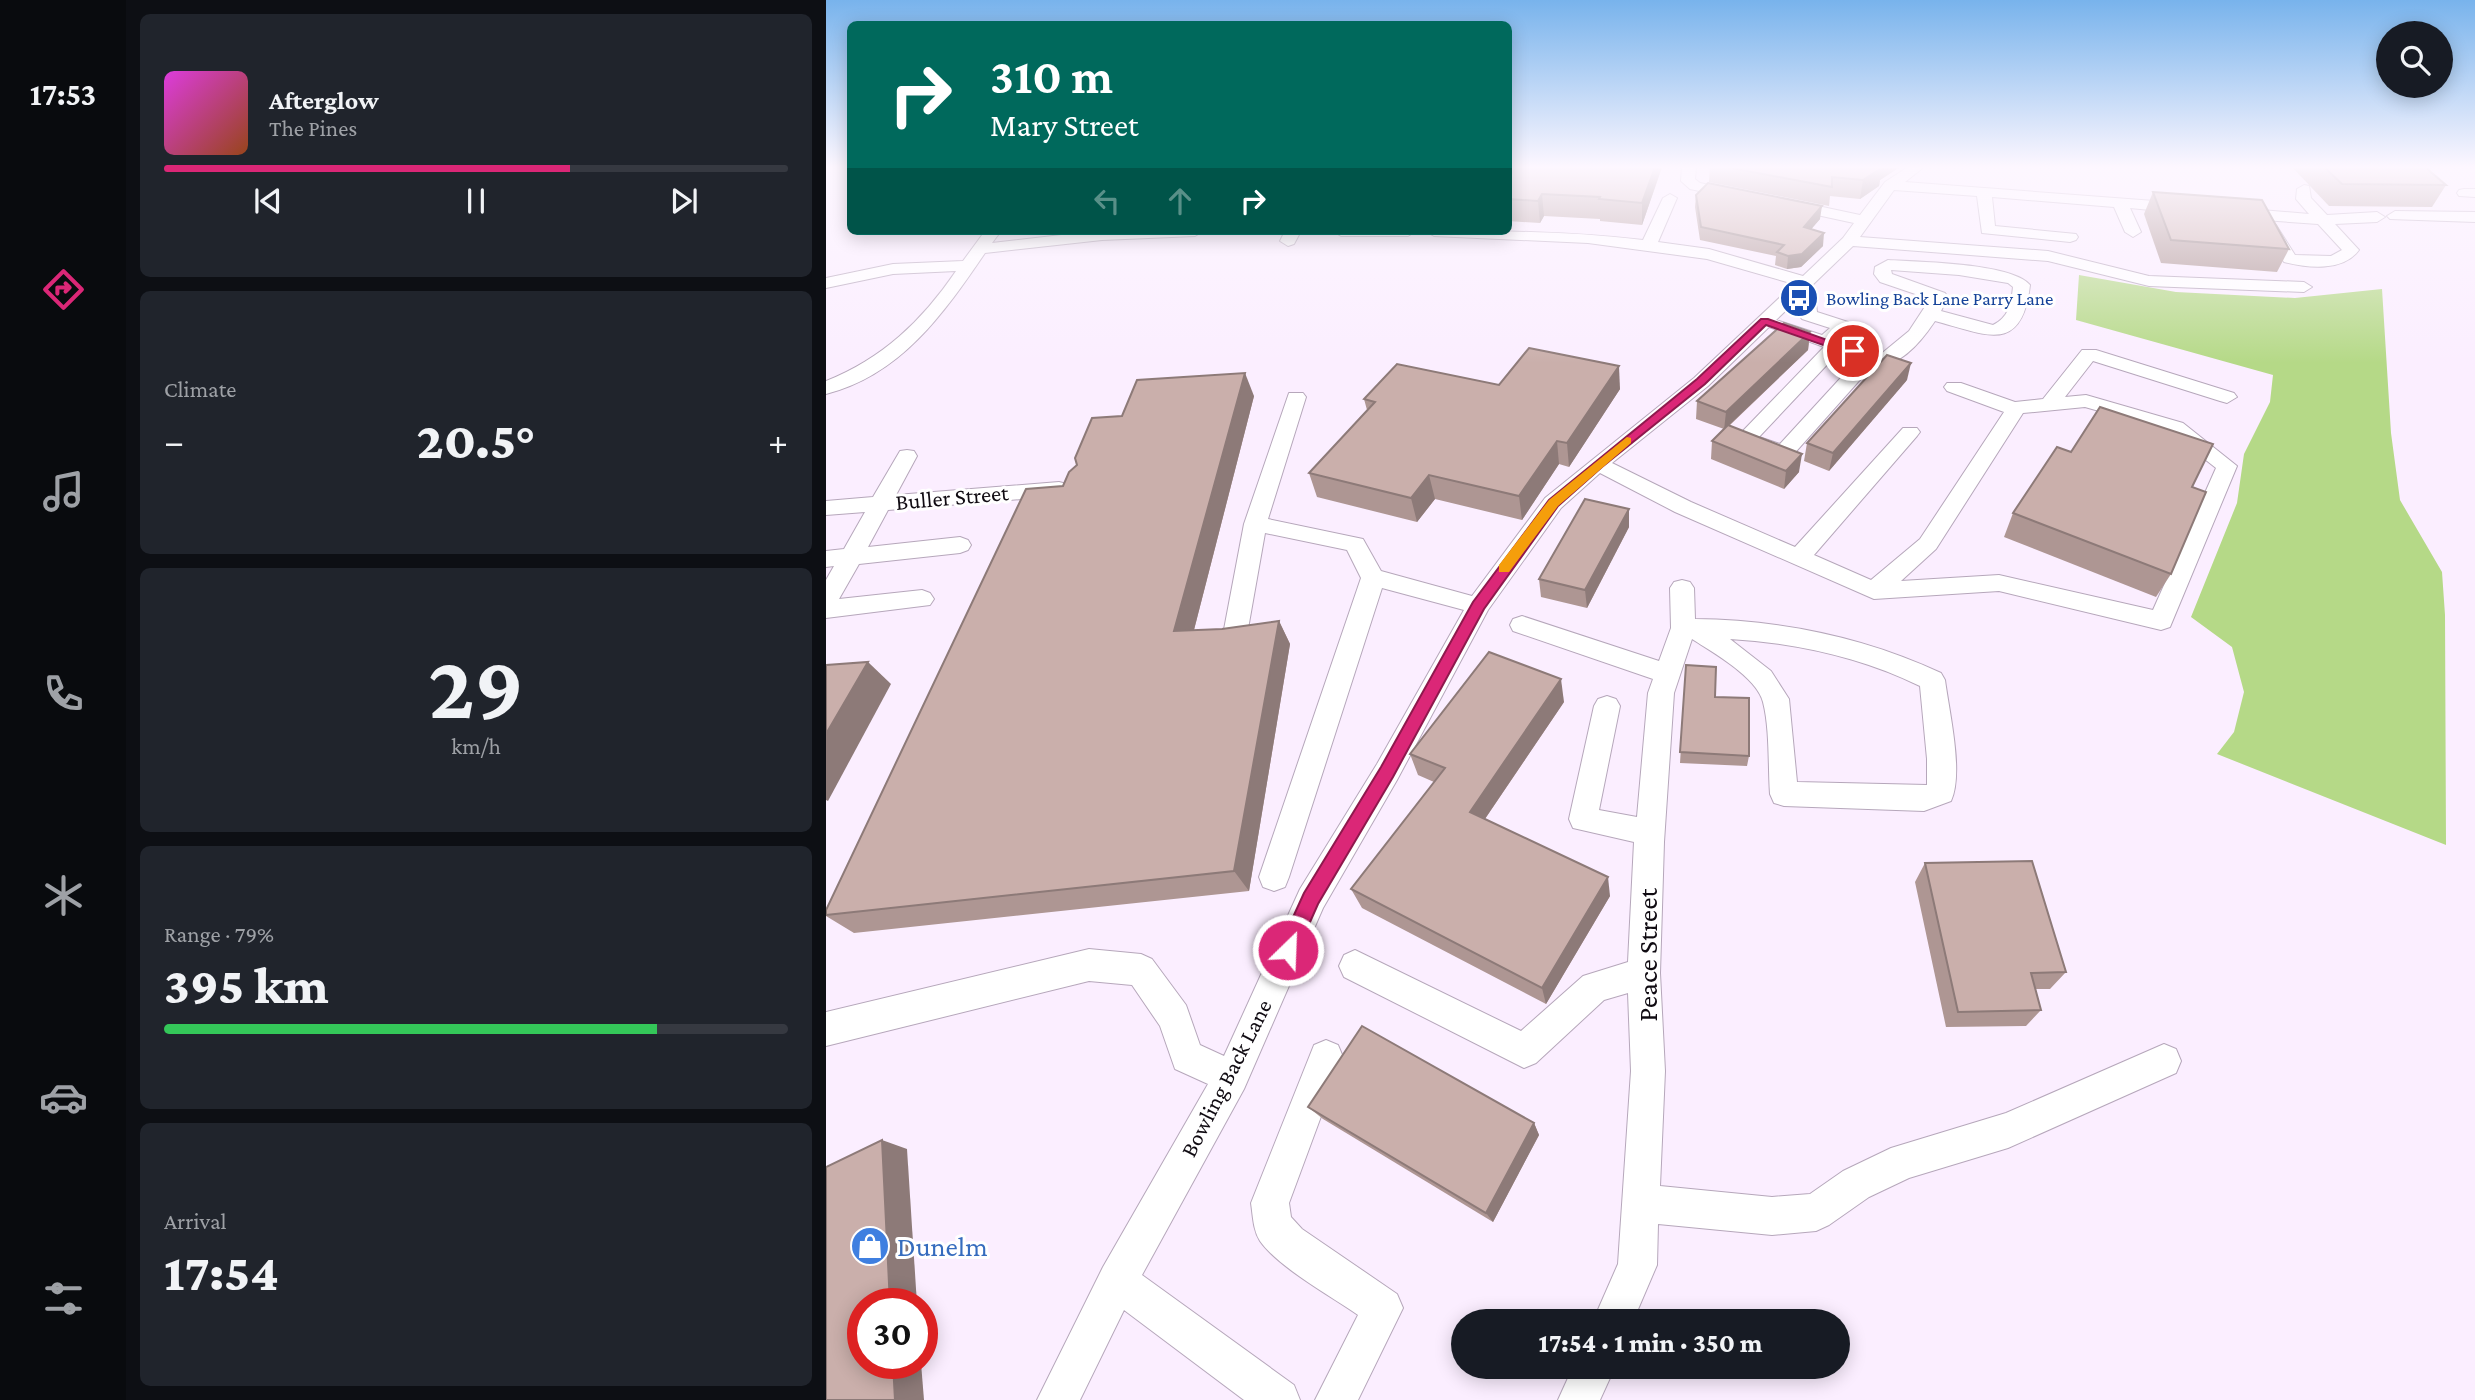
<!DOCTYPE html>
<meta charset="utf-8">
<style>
body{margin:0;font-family:"Crimson Pro",serif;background:#20242c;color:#f1f3f6;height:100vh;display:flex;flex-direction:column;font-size:26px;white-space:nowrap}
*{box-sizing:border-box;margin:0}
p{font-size:23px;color:#9ea1a6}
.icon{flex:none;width:38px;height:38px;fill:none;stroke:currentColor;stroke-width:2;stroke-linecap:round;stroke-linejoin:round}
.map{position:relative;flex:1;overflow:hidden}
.panel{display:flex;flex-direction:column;gap:14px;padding:14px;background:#0d0f14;width:700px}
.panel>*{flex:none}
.banner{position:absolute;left:21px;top:21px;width:665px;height:214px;border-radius:10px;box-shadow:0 4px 18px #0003;background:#00695c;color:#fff;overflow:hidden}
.controls{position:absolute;left:1550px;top:21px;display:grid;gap:14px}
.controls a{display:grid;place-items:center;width:77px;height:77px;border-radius:50%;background:#171b24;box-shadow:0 4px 18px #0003;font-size:35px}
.speed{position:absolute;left:21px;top:1288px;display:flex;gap:14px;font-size:35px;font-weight:700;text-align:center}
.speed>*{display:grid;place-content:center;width:91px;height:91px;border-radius:50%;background:#171b24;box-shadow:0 4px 18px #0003;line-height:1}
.speed .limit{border:10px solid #d22;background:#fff;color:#111}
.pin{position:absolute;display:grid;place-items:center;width:60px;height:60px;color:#fff;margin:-30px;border:4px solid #fff;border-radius:50%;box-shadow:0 2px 7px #0007}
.me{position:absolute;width:77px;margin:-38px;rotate:24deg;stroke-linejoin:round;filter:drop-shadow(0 0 5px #0008)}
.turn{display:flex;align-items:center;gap:24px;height:147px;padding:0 28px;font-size:32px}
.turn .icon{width:91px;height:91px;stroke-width:2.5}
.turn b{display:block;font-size:49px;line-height:60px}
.lanes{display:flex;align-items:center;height:66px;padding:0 28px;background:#0003;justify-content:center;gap:35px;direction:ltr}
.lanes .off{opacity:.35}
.big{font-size:52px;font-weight:800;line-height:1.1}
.panel .card{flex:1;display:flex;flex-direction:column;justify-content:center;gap:10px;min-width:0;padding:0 24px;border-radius:10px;background:#20242c}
.panel .dial{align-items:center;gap:0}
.dial b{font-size:91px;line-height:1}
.song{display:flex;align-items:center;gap:21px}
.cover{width:84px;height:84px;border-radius:10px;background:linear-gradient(135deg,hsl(300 70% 55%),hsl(20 70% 35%))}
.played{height:7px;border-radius:4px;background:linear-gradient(90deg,#db2777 65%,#363941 65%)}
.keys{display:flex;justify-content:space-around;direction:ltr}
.heat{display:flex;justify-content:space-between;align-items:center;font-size:38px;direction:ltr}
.charge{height:10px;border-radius:5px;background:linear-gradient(90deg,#34c759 79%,#363941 0)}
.trip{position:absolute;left:625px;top:1309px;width:399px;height:70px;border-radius:35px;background:#171b24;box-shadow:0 4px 18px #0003;font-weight:800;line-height:70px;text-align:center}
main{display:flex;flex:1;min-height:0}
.dock{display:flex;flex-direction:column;width:126px;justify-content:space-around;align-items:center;background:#090b0e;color:#9ea1a6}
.dock .icon{width:49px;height:49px}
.dock .selected{color:#db2777}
.dock b{font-size:32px;color:#f1f3f6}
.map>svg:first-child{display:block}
</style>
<main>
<nav class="dock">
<b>17:53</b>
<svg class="icon selected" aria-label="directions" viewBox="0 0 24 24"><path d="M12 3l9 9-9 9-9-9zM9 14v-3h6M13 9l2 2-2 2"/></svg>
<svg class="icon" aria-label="music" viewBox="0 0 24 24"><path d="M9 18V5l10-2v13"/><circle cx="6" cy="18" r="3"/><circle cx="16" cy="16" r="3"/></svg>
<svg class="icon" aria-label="phone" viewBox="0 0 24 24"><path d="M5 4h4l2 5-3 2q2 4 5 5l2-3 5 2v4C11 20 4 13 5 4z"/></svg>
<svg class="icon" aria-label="climate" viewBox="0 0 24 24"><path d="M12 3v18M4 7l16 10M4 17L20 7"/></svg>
<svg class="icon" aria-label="car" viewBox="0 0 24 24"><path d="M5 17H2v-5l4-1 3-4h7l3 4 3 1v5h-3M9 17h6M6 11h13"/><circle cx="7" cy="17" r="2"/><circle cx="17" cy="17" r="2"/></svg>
<svg class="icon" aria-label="filters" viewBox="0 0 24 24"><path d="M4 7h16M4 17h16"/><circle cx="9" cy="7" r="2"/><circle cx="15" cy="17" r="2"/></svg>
</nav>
<section class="panel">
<div class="card">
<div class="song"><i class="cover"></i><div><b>Afterglow</b><p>The Pines</p></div></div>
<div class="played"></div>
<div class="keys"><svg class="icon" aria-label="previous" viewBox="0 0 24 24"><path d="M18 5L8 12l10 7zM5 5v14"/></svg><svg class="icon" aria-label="pause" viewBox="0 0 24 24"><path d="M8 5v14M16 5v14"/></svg><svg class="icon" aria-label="next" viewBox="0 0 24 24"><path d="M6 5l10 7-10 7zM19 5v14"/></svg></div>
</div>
<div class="card"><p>Climate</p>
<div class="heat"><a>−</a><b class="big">20.5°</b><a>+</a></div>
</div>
<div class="card dial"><b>29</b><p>km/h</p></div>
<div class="card"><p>Range · 79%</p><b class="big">395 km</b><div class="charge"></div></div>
<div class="card"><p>Arrival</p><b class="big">17:54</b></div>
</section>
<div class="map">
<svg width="1649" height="1400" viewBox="0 0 1649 1400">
<rect width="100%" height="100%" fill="#fbeeff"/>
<!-- green -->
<polygon fill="#b5d987" points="1253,275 1350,292 1469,298 1556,289 1565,433 1574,500 1616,572 1619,615 1620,845 1391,754 1408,732 1418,692 1406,647 1365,617 1411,503 1418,454 1444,402 1447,375 1250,320"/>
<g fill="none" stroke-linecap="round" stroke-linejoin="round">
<defs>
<g id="minor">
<polygon points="856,167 870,167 869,179 874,183 916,192 918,195 911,199 864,189 855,181"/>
<path d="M1082,167H1098L1079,182L1355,203L1363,208L1355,213L1304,208L1315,232L1307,237L1299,232L1288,207L1166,197L1169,226L1250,234L1252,237L1250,240L1244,242L1156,233L1151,196L1068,190L1034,237L1222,251L1323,276L1478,282L1486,287L1478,292L1323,286L1222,261L1027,246L950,320L996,335L1004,328L976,319L973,315L978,303H990L991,312L1022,322L1025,326L1012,340L1055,354L1083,331L1104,299L1054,282L1048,274L1049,267L1062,260C1092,262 1186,263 1204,285C1196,356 1159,334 1109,321C1097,339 1073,370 1048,364L966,456C947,460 922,453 911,437L998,347L943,327L882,386L786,463L865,502L969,547L1077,428H1091L1094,432L1091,436L988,555L1045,580L1094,539L1178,412L1121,391L1118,387L1121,383H1135L1189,402L1217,399L1256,350H1270L1408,393L1411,397L1401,403L1394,401L1267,361L1239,397L1260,395L1357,423L1411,466L1344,627L1335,630L1173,591L1048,599L849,512L774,473L735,508L662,610L571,780L497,908L418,1089L316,1275L468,1385L474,1400H418L298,1310L254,1400H211L277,1267L382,1084L349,1069L334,1026L306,985L263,981L0,1046V1012L263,949L315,954L326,959L360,1005L374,1045L398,1056L474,889L551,764L638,610L556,588L463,877L459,887L448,891L437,887L433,877L535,578L521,550L439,533L420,640L417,647L408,649L399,647L396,640L418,524L463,393H477L480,397L442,519L537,539L555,571L646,596L719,498L868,378L968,284L881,259L762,243L608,236L600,231C674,231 743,231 817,240L837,198L844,194L851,198L832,242L883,249L977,276L1017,238L1028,223L954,207L951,204L954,201L959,199L1034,215L1059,182ZM1065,270L1133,275L1182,283L1187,287C1185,304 1183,317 1167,325L1115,311L1122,297L1119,293L1066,274ZM1013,352L1032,359L954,444L933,437ZM1259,407L1343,431L1390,468L1327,610L1173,575L1075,581L1110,549L1197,413Z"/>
<path d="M1478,185L1483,186L1485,198L1501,215L1551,212L1559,217L1551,222L1509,224L1533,250C1517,272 1482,268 1458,262L1436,228L1438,225H1450L1469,255L1505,256L1516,250L1492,224L1411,218L1403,213L1411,208L1483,214L1470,199L1471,189Z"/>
<polygon points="1638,189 1649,189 1649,197 1633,196 1631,193 1633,190"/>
<polygon points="1569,211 1649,212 1649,222 1564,219 1561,216"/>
<path d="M159,231H175L166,243L270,231H377L369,236L276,240L159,253C118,313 75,375 0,394V381C56,359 96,321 130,271L67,274L0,288V278L67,264L137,261Z"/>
<polygon points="459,231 475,231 468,244 462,246 454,241"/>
<polygon points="507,231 590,231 582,236 515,236"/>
<polygon points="81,450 88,451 91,456 70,495 233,482 241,484 244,489 241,494 233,496 62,510 42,547 134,537 142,540 145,545 142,550 134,553 33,564 13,599 96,590 104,593 108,599 104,605 0,618 0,580 8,566 0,567 0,551 18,549 39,512 0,515 0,501 47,497 74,451"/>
<path d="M856,580L864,582L868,588L869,619C954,620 1038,637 1115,673L1119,680C1123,711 1138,773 1125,801L1098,811L958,806L948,803L944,794C942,766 944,729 937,702C931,677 886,652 866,639L848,693L838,842L834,973L839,1071L834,1186L946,1197L984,1194L1017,1171L1065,1148L1180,1113L1338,1044L1350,1049L1355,1061L1350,1073L1182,1148L1083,1178L1043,1197L1003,1225L990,1231L946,1235L832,1224L831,1265L807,1321H767L792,1264L805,1071L802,993L778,1000L710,1063L698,1068L518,977L513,966L518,955L529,950L695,1031L757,976L802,962L808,842L747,828L743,819L768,706L772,699L781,696L790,699L794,706L773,810L811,817L822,693L827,679L687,631L684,625L687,619L696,616L833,661L845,628L844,588L848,582ZM904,639C970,643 1034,657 1094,686L1101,759V785L971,782L963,699L945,671Z"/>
<path d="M500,1040L512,1045L517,1057L463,1203L465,1217L476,1229L571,1294L577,1308L532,1400H489L532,1315C505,1296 452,1267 434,1241C427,1230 427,1216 425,1203L488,1045Z"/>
<polygon points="747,1367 789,1367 774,1400 732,1400"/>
</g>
</defs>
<!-- minor casing -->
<use href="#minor" stroke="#b6a7bb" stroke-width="2"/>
<!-- minor -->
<use href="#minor" fill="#fff" fill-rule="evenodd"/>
</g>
<!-- wall -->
<g fill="#ae9693">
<polygon points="690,167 836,167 816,225 774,221 774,219 718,216 714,223 682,221 682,179"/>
<polygon points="884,167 1074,167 1054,180 1053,186 1034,199 1004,196 1003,206 883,182"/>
<polygon points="1466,167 1599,167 1620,185 1606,207 1503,206"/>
<polygon points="1327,192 1463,249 1451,272 1335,263 1318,214"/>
<polygon points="870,195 994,219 985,229 997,246 975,267 961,269 949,265 950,256 874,240 869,207"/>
<polygon points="984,332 982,350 903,426 973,472 958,489 885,459 886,441 898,429 870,419 871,401"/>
<polygon points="1081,380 1003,471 978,461 981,443"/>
<polygon points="673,385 794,389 743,467 733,464 696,520 609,499 591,522 491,497 483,473 541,410 538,399"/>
<polygon points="428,396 368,630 396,629 453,621 464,644 423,891 28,933 0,916 0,910 237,486 251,465 296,416"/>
<polygon points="1245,452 1366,487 1345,574 1330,597 1178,537 1187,513"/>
<polygon points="803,509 803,527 761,608 715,597 713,579"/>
<polygon points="860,665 889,697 923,756 921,766 854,763"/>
<polygon points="738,702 659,819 784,896 720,1004 536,908 525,889 608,782 592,775 584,754"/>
<polygon points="1099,863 1240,972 1224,989 1209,989 1215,1010 1200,1026 1120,1027 1089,882"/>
<polygon points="482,1107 708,1123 713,1135 667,1222 497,1119"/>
</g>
<!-- shaded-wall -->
<g fill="#8d7a78">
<polygon points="829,167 836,167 816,225 816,203"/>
<polygon points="1051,167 1074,167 1054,180 1053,186 1034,199 1037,180"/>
<polygon points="716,194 718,216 714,223 712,201"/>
<polygon points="996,206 994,219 976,240 978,227"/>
<polygon points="998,233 997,246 975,267 961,269 962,256"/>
<polygon points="984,332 982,350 898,430 900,412"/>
<polygon points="1085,363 1081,380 1003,471 1007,453"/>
<polygon points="793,366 794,389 743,467 741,443"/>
<polygon points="419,373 428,396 362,653 348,631"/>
<polygon points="731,441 733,464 696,520 693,496"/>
<polygon points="976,454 973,472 958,489 960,471"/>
<polygon points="603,475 609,499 591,522 585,498"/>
<polygon points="803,509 803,527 761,608 759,590"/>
<polygon points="453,621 464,644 423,891 408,871"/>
<polygon points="42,662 65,684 2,801 0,800 0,734"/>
<polygon points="735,679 738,702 650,832 644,812"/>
<polygon points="782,877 784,896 720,1004 716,988"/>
<polygon points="708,1123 713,1135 667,1222 660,1213"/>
<polygon points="56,1140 81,1149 91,1304 64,1304"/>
<polygon points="67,1363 95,1363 98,1400 69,1400"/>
</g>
<!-- building -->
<g fill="#caafab" stroke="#8d7a78" stroke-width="2">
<polygon points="690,167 829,167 816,203 773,199 774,197 716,194 712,201 682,199 682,179"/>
<polygon points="900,167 1057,167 1037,180 1006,177 1006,187"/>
<polygon points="1498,167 1599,167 1620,185 1516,184"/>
<polygon points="882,183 996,206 978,227 998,233 976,254 962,256 951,252 958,245 875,227 870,195"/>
<polygon points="1327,192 1436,200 1463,249 1345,240"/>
<polygon points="958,323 984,332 900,412 871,401"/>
<polygon points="703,348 793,366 741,443 731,441 693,496 603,475 585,498 483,473 549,402 538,399 571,364 673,385"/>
<polygon points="1061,355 1085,363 1007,453 981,443"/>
<polygon points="419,373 348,631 396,629 453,621 408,871 0,915 0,910 200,489 237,486 243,472 251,465 249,458 266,418 296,416 311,380"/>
<polygon points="1274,407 1387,444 1366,487 1380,492 1345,574 1187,513 1231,447 1245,452"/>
<polygon points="902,425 976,454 960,471 886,441"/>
<polygon points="759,499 803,509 759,590 713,579"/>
<polygon points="663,652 735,679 644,812 782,877 716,988 525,889 619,768 584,754"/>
<polygon points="42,662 0,734 0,665"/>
<polygon points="860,665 890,667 889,697 923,698 923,756 854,752"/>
<polygon points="1206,861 1240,972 1205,973 1215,1010 1132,1012 1099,863"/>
<polygon points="536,1026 708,1123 660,1213 482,1107"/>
<polygon points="56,1140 64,1304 37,1304 37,1363 67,1363 69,1400 0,1400 0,1167"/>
</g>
<!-- sky -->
<linearGradient id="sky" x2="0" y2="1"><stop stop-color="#78b3ec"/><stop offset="0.46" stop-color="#fdf7ff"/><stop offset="1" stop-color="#fdf7ff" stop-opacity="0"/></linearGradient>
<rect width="1649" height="363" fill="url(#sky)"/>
<!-- route -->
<polygon fill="#db2777" stroke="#8e194d" stroke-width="2" points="935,319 942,319 1032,351 1023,354 940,325 879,384 776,467 732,506 658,609 567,777 492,904 469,956 462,959 455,956 452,950 478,893 555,767 647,602 723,500 871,379"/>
<!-- slow -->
<polygon fill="#f59e0b" points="801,437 805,438 805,443 732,506 683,572 673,572 673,565 723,500"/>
<!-- icons -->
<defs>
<symbol id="bus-disc" viewBox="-11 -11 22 22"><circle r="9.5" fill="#1a4fb4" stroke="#fff"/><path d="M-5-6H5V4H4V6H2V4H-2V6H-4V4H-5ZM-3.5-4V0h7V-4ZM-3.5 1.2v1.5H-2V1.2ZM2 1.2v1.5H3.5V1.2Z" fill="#fff"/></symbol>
<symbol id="shop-disc" viewBox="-11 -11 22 22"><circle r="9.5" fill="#3f7fe0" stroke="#fff"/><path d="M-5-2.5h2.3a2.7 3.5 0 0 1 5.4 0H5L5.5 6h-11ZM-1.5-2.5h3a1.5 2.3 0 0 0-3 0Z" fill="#fff"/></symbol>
</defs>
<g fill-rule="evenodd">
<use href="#bus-disc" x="951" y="276" width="44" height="44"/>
<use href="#shop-disc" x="22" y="1224" width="44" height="44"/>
</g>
<g text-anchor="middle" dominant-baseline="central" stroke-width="6" stroke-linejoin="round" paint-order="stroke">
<!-- far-transit labels -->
<g font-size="19" fill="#164399" stroke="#fff" text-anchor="start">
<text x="1000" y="298">Bowling Back Lane Parry Lane</text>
</g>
<!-- street labels -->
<g font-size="23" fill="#100b12" stroke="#fff">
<text transform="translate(126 497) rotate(-5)">Buller Street</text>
<text transform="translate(400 1078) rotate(-63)">Bowling Back Lane</text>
</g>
<!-- near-street labels -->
<g font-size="28" fill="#100b12" stroke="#fff">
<text transform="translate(821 955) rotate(-90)">Peace Street</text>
</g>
<!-- near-shop labels -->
<g font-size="28" fill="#366cbe" stroke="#fff" text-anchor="start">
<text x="71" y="1246">Dunelm</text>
</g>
</g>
</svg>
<div class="controls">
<a><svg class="icon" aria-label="search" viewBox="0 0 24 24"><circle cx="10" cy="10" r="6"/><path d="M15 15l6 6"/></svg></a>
</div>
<div class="speed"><div class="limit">30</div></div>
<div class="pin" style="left:1027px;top:351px;background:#d93025"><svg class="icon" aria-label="arrive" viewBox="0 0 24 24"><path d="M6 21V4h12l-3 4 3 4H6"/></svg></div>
<svg class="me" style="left:462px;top:950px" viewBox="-20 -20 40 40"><circle r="17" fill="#db2777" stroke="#fff" stroke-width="3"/><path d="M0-11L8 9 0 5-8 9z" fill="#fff"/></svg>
<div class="trip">17:54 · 1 min · 350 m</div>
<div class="banner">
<div class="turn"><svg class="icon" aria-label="right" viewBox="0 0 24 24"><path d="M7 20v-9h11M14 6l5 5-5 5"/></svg><div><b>310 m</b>Mary Street</div></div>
<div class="lanes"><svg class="icon off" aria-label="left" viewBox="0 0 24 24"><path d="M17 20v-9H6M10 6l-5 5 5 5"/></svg><svg class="icon off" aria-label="ahead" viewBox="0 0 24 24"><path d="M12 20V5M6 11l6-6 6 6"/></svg><svg class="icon" aria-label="right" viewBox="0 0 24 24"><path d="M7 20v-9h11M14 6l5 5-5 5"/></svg></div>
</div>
</div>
</main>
